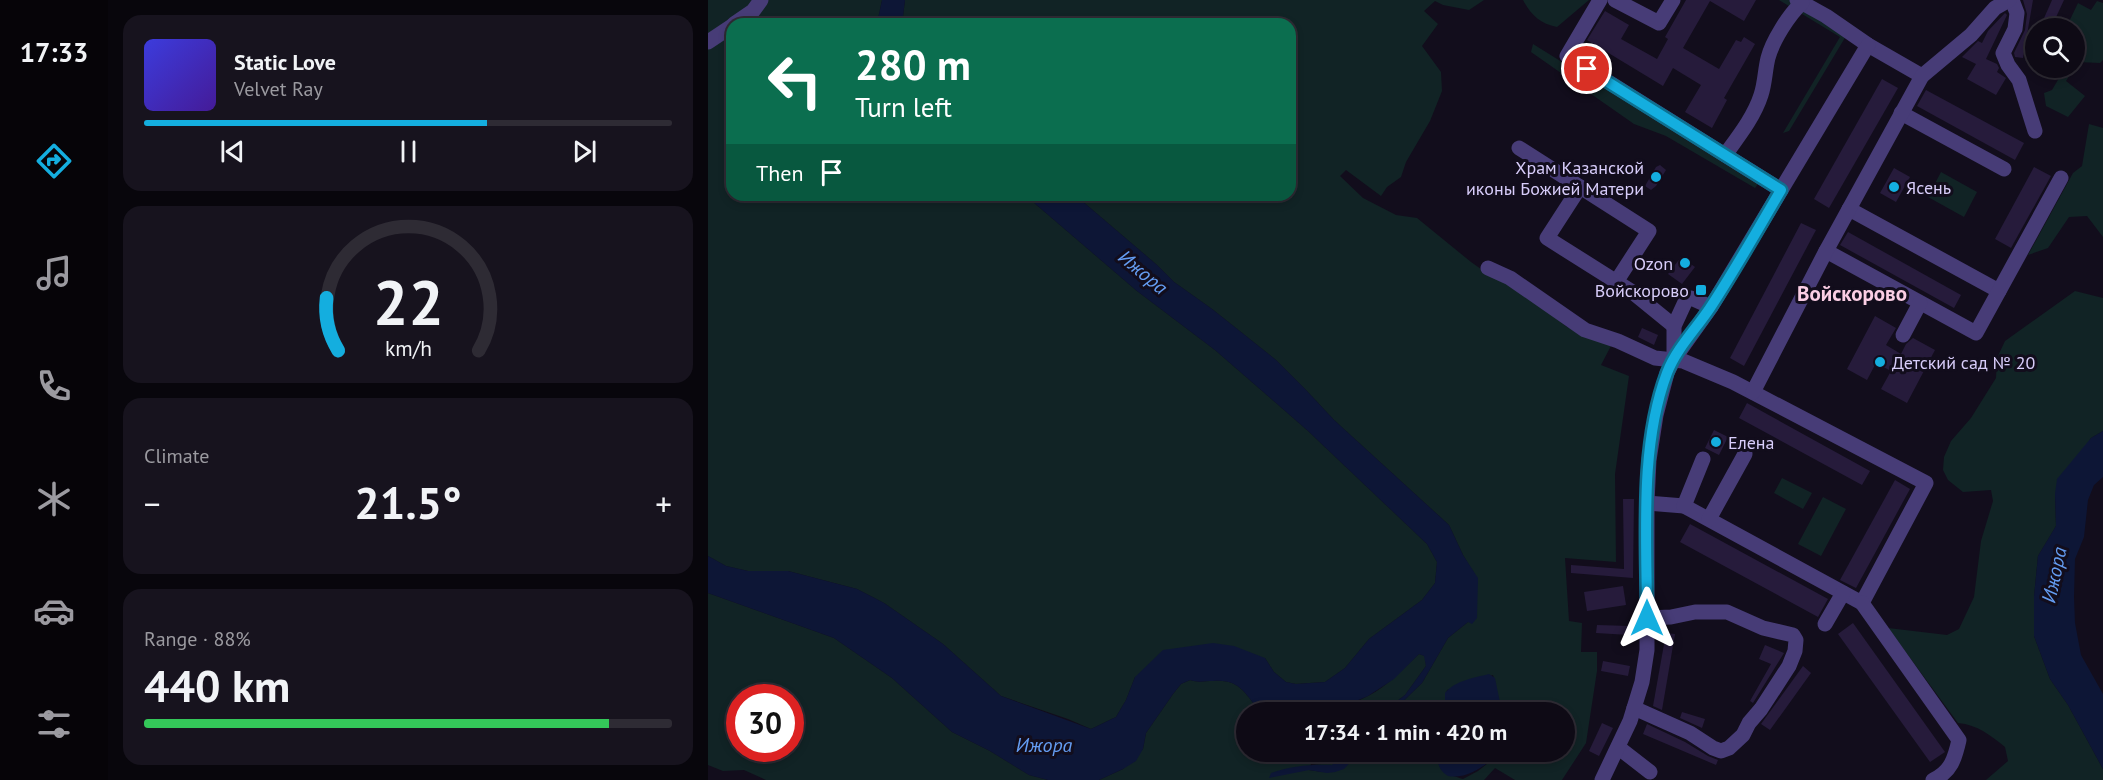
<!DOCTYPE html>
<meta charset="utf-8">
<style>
body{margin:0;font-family:"PT Sans",sans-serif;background:#17131e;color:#f1f3f6;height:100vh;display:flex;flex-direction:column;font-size:22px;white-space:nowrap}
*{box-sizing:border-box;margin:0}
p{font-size:20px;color:#9b9aa0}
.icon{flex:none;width:33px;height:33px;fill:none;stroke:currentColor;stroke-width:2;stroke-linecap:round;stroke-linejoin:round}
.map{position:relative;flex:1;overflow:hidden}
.details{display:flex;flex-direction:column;gap:15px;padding:15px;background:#08060c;width:600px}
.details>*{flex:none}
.top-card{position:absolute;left:18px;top:18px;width:570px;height:183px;border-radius:18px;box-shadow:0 3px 9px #0003,0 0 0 2px #2e2b34;background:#0b6e4f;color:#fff;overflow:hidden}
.controls{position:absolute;left:1317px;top:18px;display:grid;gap:12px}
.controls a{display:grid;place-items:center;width:60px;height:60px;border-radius:50%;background:#0e0a15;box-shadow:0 3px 9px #0003,0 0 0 2px #2e2b34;font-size:30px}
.speed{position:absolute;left:18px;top:684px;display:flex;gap:12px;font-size:30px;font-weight:700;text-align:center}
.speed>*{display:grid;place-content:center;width:78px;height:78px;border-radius:50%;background:#0e0a15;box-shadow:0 3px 9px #0003,0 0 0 2px #2e2b34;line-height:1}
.speed .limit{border:9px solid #d22;background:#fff;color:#111}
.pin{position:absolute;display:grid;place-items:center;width:51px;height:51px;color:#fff;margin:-26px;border:3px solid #fff;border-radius:50%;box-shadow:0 2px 6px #0007}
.me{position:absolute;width:66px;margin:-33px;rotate:0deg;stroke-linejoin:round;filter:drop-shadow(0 0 4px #0008)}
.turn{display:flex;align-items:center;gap:21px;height:126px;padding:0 30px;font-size:27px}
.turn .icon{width:78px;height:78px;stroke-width:2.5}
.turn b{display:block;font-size:42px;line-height:51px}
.then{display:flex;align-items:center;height:57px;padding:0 30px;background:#0003;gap:12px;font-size:22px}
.big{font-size:45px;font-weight:700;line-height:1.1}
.details .widget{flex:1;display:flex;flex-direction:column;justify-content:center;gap:9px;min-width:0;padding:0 21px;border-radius:18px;background:#17131e}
.details .dial{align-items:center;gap:0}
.dial svg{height:156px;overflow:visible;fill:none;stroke:#2e2b34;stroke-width:7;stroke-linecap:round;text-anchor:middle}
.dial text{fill:#f1f3f6;stroke:none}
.song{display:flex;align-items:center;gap:18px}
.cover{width:72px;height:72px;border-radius:9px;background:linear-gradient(135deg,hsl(240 70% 55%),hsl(260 70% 35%))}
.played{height:6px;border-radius:3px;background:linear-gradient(90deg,#14aedf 65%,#2e2b34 65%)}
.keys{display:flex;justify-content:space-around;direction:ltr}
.heat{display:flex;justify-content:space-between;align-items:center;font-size:33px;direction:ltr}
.charge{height:9px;border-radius:4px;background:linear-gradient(90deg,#34c759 88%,#2e2b34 0)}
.trip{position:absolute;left:528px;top:702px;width:339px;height:60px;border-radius:30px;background:#0e0a15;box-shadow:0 3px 9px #0003,0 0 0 2px #2e2b34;font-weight:700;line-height:60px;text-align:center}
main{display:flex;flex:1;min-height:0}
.tab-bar{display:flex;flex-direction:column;width:108px;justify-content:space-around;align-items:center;background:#060408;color:#9b9aa0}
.tab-bar .icon{width:42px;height:42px}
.tab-bar .active{color:#14aedf}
.tab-bar b{font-size:27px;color:#f1f3f6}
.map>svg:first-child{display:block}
</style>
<main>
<nav class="tab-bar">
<b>17:33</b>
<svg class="icon active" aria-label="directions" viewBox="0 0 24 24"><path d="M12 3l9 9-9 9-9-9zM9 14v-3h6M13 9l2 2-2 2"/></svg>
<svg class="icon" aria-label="music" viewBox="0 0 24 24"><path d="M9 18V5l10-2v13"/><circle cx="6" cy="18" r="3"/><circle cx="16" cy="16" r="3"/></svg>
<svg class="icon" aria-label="phone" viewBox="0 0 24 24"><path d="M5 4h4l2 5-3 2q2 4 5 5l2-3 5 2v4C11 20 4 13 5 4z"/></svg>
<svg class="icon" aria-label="climate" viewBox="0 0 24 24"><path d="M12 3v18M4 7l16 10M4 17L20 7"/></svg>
<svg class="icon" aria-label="car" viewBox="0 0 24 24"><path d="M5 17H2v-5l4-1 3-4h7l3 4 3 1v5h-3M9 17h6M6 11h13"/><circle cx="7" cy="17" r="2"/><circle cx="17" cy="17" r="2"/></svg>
<svg class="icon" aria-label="filters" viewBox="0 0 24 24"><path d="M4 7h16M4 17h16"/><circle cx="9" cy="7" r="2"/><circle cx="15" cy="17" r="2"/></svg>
</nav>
<section class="details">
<div class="widget">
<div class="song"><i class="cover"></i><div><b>Static Love</b><p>Velvet Ray</p></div></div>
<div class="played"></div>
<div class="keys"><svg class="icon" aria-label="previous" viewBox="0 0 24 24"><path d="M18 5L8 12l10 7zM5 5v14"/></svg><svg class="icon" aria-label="pause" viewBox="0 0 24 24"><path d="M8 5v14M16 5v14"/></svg><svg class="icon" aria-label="next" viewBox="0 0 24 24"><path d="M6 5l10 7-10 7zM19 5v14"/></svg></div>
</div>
<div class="widget dial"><svg viewBox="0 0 100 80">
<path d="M14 69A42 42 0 1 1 86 69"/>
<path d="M14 69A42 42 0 0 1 8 42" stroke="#14aedf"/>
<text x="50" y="56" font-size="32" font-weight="700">22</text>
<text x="50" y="72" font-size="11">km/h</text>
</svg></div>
<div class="widget"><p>Climate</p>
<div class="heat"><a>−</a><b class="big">21.5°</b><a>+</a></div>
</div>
<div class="widget"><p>Range · 88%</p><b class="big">440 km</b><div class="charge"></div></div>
</section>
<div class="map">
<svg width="1395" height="780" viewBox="0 0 1395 780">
<rect width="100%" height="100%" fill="#120d1c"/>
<!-- green -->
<g fill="#112325" fill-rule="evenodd">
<polygon points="0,0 174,0 169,24 24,24 24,195 317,195 429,291 507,350 599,430 719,544 729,562 727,583 714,600 661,639 637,668 617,682 588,684 578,682 566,672 557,658 427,677 418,700 408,717 383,729 360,719 293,696 235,644 176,603 149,589 80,571 40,571 18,566 0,556"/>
<path d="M197,0H776L761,10L735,5L727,1L716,11L730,24L714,46L733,72L734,91L722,121L698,162L693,177L679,187L673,196L638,170L632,176L655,198L688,215L709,218L763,262L780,274L807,287L859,327L904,344L893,365L921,376L907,474L908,562L857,558L861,621L874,623L873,652H889V671L878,743L854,780H807L787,768L776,780H391L415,769L435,749L438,733L465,694L473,684L482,680C491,683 495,681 505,681C531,678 538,694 552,712H538V752H637L624,766L603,764L601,770C628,775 634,771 652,752H730C729,773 736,773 755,779L770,771L794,752H856V712H794L785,675L739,690L737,696C739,702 746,707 746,712H684L714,683L740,638L760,622L769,578L755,555L741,525L626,420L598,390L568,360L504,309L466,282L449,265L367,195H582V24H194Z"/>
<path d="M815,0H881L849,27C832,24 823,15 815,0Z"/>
<polygon points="1071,0 1085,0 1138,36 1081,131 1075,133 1132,37"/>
<polygon points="1389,1 1395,3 1395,60 1392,63 1370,62 1366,67 1367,50 1371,43 1367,41 1366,28 1358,28 1370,3 1383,10"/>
<polygon points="825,44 1050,184 1047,188 958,136 926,124 823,52"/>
<polygon points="1357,68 1366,68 1358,81 1377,96 1360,117 1338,106 1336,93 1344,90"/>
<polygon points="1381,124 1395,128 1395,237 1379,216 1361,217 1340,248 1320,255 1365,173 1374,166"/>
<polygon points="1233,172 1269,192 1256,217 1220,197"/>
<path d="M1367,291L1395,298V431L1383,438L1347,494L1348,526L1330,556L1326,597V636L1342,679L1360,705L1395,769V780H1278L1300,761L1297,747C1282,735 1270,725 1250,723L1180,628L1239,635L1251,629L1266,597L1273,541L1285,501L1283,490L1255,492L1240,480L1235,470L1236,457L1243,441L1263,418L1288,378L1289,358L1297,341Z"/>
<polygon points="1074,478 1104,493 1095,509 1066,493"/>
<polygon points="1115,497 1138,509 1113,556 1090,544"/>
<path d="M0,593L126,638L184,678L244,732L282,751L321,775L340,780H58L36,770L15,771L0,765ZM32,698H82V748H32Z"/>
<path d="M711,654L717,656L718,666L697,695L675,712H630C641,704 648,702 660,696C680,686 695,669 711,654Z"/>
</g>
<!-- water -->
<g fill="#0d1636">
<polygon points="174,0 197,0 194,24 169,24"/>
<path d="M317,195H367L449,265L466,282L504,309L568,360L598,390L626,420L741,525L755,555L770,578L769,618L764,624L760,622L740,638L714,683L684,712H675L697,695L718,666L716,656L711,654L686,679L660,696L641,704L630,712H552C538,694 531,678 505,681C495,681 491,683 482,680L473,684L465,694L438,733L435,749L428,761L415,769L391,780H340L321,775L282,751L244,732L184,678L126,638L0,593V556L18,566L40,571H80L149,589L176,603L235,644L293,696L383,729L408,717L418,700L427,677L455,650L505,643L526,646L557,658L566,672L578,682L588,684L617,682L637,668L661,639L714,600L727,583L729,562L719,544L599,430L507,350L429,291Z"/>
<polygon points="1395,431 1395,477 1386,485 1380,500 1376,537 1367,559 1366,597 1367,623 1373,655 1395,694 1395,769 1360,705 1342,679 1326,636 1326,596 1330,556 1348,526 1347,494 1349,479 1383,438"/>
<path d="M781,674L787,678L794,712H746L745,708L737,701V693C748,680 766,678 781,674Z"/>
<path d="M637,752H652L636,769L627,772L619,773L601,770L561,778L563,773C583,766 603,764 624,765Z"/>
<path d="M730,752H794C780,763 760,780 740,776C730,770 729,762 730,752Z"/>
</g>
<!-- building -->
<g fill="#261b3b">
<polygon points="978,0 1048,0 1036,21 1002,1 975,48 1011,69 1028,40 1033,42 1036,37 1047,44 1016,98 1019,100 1004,128 977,112 993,85 965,68 955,86 879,40 897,11 921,25 913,39 949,59 960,39 957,37"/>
<polygon points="1315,0 1325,0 1315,58 1307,57 1306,53 1317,30 1319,14"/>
<polygon points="1344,0 1356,0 1343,28 1341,28 1333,25"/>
<polygon points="1297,13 1299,15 1278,59 1289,64 1291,68 1289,72 1298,78 1288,95 1259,79 1268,64 1254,57 1270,41 1274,43 1280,31"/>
<polygon points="1174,79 1190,88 1121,208 1106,199"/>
<polygon points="1218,90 1316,143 1307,160 1209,106"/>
<polygon points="952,165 958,170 948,186 943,190 937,186 948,167"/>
<polygon points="1326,167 1343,176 1303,248 1287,239"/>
<polygon points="1186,168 1202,177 1188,202 1172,193"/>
<polygon points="1093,223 1108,230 1036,366 1022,358"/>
<polygon points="1140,232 1253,295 1246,308 1132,245"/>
<polygon points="973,257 987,267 974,284 960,274"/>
<polygon points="1167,316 1188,328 1178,345 1193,354 1198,344 1205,338 1227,350 1199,403 1173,389 1183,371 1168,363 1159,380 1139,369"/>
<polygon points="934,328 950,335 946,345 930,337"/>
<polygon points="1039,403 1162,471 1154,485 1031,418"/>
<polygon points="1006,430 1020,437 1011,455 997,448"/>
<polygon points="1187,480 1202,489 1148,588 1132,580"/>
<polygon points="915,499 926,499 925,578 863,573 863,565 916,569"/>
<polygon points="982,524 1120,599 1110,617 972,542"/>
<polygon points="915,586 918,605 879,611 876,592"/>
<polygon points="1145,623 1237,752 1222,762 1130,634"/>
<polygon points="889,625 922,626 921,635 888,633"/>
<polygon points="958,633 967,634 954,710 945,706"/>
<polygon points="1057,645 1076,653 1045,703 1042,701 1063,664 1051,659"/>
<polygon points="895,661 922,666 920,676 893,671"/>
<polygon points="1095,666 1103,673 1062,730 1053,724"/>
<polygon points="974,712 997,719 994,728 972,718"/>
<polygon points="894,723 905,728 891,756 881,751"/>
<polygon points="939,724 977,742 1000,756 1010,760 1008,765 935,734"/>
</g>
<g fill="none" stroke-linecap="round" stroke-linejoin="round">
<!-- minor -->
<g stroke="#473c77" stroke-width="15">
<polyline points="892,0 859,56 1017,155"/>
<polyline points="907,0 951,23 965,0"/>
<polyline points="1089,0 1118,16 1160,45 1214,76"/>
<polyline points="1304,0 1309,13 1307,29 1295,53 1300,65 1311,80 1327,131"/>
<polyline points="26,24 45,11 53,0"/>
<polyline points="0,42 24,26"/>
<polyline points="1193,113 1296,169"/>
<polyline points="811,148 941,231 908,282"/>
<polyline points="872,187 839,238 923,291 966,326"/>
<path d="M1073,190L1017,155C1030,137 1046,117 1053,95C1057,83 1057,70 1060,58C1064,42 1081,14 1094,3"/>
<polyline points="1141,209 1291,291"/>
<polyline points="1118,251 1268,333 1353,178"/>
<polyline points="780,268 802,278 877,330 910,341 947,358 975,361 1025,382 1218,483 1154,603 976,506 939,503"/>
<polyline points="1195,335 1212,303"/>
<polyline points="966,359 966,326 978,300 983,298 1003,307"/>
<polyline points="1045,392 1118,251 1214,76 1263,35 1287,8 1301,0"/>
<polyline points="976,506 995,459"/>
<polyline points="1001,519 1037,454"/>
<path d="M1154,603L1251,740C1247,758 1243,772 1225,780"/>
<polyline points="1117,624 1135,593"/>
<polyline points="926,708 982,733 1005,748 1013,751 1021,748 1035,735 1041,723 1053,709 1081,666 1087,651 1088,640 1085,635 1055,628 1019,612 987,612 963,617 939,618"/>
<polyline points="911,748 942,772"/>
<polyline points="894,780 922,721 934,682 939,650 939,503 941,460 948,415 959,373 966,359 1003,307 1160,45"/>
</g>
</g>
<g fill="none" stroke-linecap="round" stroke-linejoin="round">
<defs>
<path id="route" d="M879,69L1073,190C1050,229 1027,270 1002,308C988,329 968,349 959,373C931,447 939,539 939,618"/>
</defs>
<!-- route casing -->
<use href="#route" stroke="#0d7191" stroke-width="15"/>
<!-- route -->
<use href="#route" stroke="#14aedf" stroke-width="10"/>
</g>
<!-- markers -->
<g fill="#14aedf" stroke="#120d1c" stroke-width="2">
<circle cx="948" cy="177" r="6"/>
<circle cx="1186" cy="187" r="6"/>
<circle cx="977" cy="263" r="6"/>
<rect x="987" y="284" width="12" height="12" rx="3"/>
<circle cx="1172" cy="362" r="6"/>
<circle cx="1008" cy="442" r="6"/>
</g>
<g text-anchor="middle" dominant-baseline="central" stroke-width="6" stroke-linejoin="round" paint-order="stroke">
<!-- poi labels -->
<g font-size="18" fill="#d8cdfa" stroke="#120d1c" text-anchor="end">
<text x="936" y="167">Храм Казанской<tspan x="936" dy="21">иконы Божией Матери</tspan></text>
<text x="1198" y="187" text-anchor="start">Ясень</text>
<text x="965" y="263">Ozon</text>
<text x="981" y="290">Войскорово</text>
<text x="1184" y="362" text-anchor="start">Детский сад № 20</text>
<text x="1020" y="442" text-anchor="start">Елена</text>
</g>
<!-- water labels -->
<g font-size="20" font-style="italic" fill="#649cf1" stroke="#120d1c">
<text transform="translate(435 272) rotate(40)">Ижора</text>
<text transform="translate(1346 575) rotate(-78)">Ижора</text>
<text x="336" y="745">Ижора</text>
</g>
<!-- quarter labels -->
<g font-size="21" font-weight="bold" fill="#fbcee4" stroke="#120d1c">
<text x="1144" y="293">Войскорово</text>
</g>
</g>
</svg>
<div class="controls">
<a><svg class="icon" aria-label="search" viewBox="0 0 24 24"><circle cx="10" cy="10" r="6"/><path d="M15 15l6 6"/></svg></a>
</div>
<div class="speed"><div class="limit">30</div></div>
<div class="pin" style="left:879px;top:69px;background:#d93025"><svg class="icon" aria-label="arrive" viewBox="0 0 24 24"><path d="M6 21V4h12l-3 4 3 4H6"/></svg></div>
<svg class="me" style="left:939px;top:618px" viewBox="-20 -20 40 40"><path d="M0-17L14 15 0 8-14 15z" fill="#14aedf" stroke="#fff" stroke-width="4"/></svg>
<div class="trip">17:34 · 1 min · 420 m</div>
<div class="top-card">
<div class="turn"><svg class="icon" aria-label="left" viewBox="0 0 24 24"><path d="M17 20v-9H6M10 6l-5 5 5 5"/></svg><div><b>280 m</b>Turn left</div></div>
<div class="then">Then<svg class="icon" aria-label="arrive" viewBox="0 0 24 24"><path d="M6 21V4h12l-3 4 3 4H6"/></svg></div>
</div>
</div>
</main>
